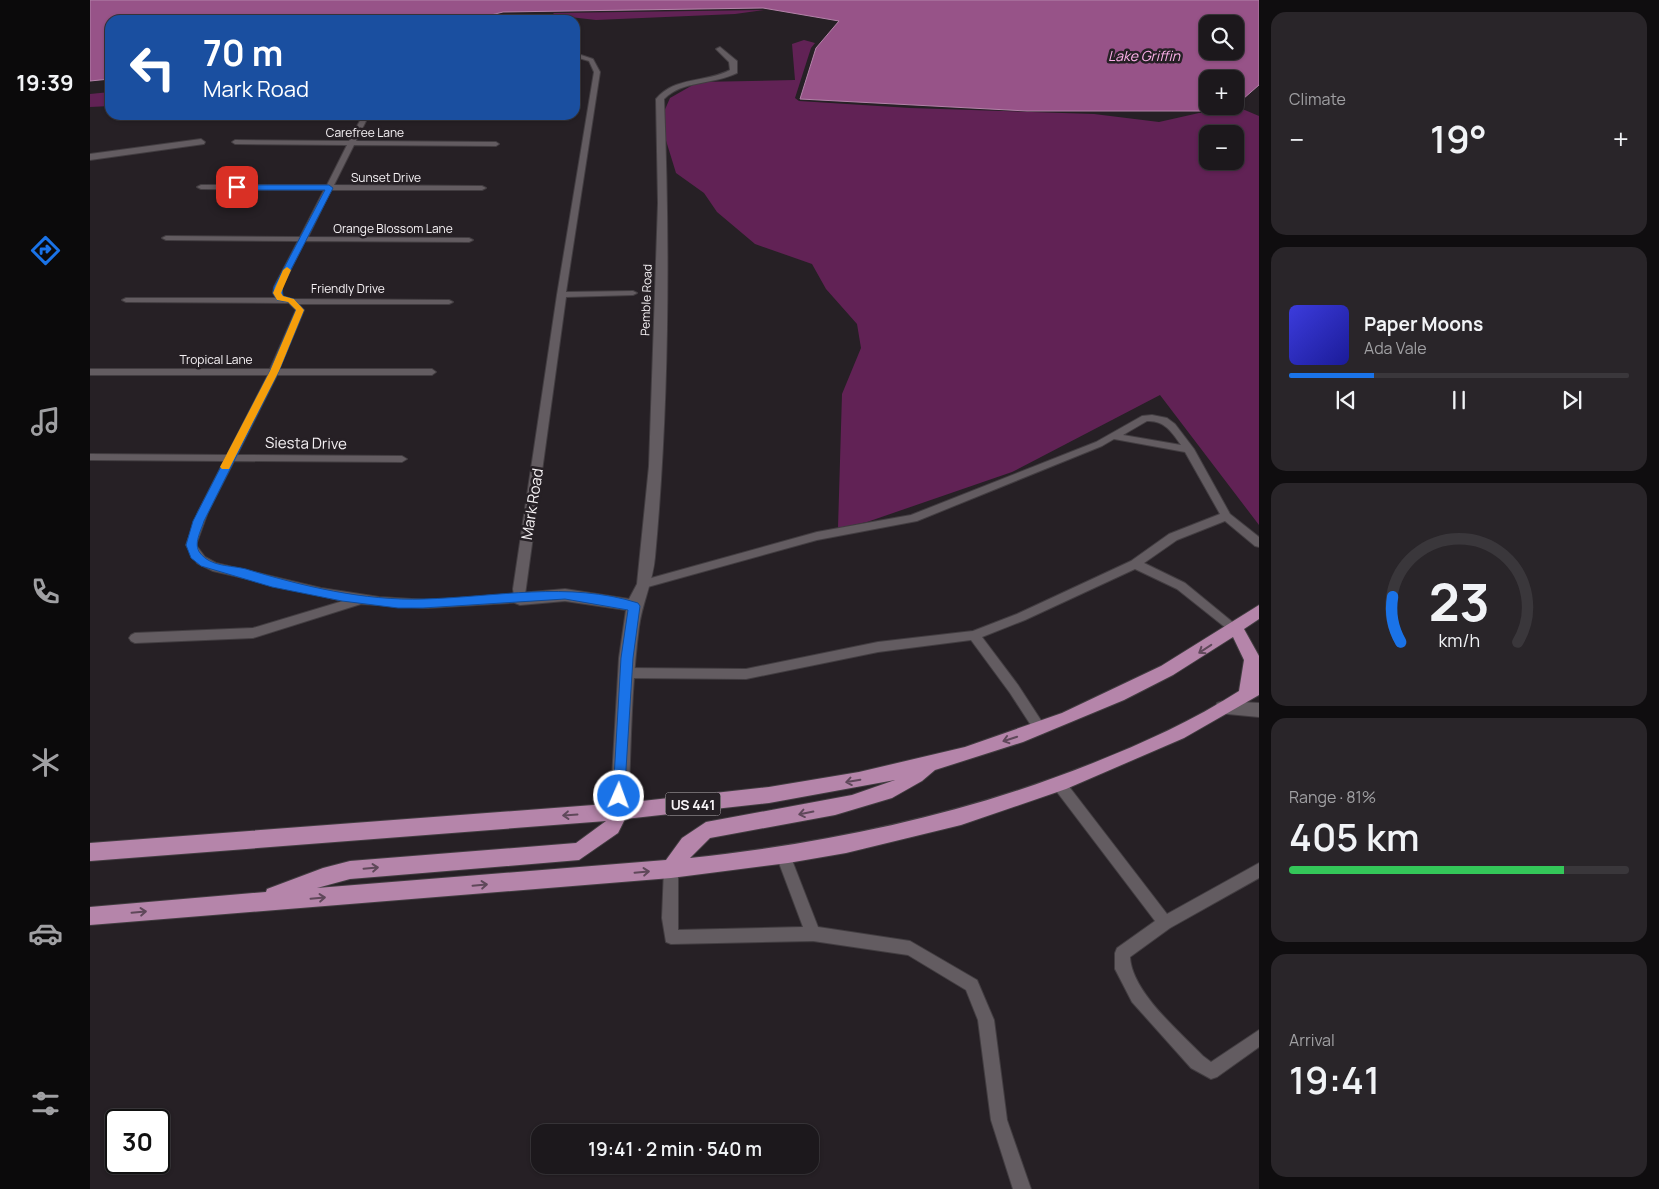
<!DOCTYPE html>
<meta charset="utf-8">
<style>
body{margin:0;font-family:Manrope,sans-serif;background:#292529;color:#f1f3f6;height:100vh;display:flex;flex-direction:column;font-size:19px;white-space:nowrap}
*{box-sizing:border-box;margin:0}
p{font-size:16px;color:#a0a0a3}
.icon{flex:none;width:28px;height:28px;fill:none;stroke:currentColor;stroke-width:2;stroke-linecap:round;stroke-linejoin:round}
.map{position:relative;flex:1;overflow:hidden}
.sheet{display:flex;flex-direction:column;gap:12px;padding:12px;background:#0f0d0f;width:400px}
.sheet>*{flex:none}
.top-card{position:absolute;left:15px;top:15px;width:475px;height:105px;border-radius:15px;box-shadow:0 1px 4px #0004,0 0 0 1px #3a373b;background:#1a4fa0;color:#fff;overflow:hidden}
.controls{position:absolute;left:1109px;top:15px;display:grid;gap:10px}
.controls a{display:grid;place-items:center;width:45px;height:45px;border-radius:10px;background:#1c181c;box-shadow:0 1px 4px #0004,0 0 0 1px #3a373b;font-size:25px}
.speed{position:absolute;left:15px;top:1109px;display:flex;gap:10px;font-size:25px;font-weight:700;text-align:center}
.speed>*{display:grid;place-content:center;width:65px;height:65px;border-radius:50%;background:#1c181c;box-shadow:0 1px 4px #0004,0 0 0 1px #3a373b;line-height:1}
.speed .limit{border:2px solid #111;border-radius:8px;background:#fff;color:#111}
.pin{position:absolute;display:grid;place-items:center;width:42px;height:42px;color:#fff;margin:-21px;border-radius:10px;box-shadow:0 2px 8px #0006}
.me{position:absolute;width:55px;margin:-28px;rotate:2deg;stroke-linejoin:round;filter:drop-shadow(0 0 4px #0008)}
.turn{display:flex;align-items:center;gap:18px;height:105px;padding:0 15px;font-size:22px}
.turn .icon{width:65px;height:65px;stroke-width:2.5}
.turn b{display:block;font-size:35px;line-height:42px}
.big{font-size:38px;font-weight:600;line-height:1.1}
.sheet .widget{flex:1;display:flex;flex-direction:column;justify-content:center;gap:8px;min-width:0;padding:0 18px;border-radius:15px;background:#292529}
.sheet .dial{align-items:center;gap:0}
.dial svg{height:130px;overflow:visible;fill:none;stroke:#3a373b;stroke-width:7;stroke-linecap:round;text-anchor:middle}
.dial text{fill:#f1f3f6;stroke:none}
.song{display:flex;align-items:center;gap:15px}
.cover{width:60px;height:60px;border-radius:8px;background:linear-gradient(135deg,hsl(240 70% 55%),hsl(240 70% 35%))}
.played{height:5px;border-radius:2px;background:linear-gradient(90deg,#1a73e8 25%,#3a373b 25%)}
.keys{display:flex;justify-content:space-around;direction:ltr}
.heat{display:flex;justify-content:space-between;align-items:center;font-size:28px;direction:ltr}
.charge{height:8px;border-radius:4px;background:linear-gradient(90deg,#34c759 81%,#3a373b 0)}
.trip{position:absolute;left:441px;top:1124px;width:288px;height:50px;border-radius:15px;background:#1c181c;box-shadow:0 1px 4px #0004,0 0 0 1px #3a373b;font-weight:600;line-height:50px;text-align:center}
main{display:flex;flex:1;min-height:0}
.tab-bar{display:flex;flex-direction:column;width:90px;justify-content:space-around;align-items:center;background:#0b0a0b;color:#a0a0a3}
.tab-bar .icon{width:35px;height:35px}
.tab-bar .active{color:#1a73e8}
.tab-bar b{font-size:22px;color:#f1f3f6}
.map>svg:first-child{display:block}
</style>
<main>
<nav class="tab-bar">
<b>19:39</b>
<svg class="icon active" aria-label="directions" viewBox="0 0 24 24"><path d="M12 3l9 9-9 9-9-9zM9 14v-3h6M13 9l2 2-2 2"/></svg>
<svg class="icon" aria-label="music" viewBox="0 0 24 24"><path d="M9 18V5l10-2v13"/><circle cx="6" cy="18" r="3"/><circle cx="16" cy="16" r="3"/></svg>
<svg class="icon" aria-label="phone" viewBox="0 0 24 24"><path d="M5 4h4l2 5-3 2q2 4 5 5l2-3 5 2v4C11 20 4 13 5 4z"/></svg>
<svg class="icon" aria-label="climate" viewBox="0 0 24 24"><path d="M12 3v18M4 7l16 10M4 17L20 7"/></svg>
<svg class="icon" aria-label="car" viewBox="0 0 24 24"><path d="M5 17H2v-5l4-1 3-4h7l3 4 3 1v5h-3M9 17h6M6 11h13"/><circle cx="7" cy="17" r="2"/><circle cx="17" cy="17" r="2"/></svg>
<svg class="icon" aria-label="filters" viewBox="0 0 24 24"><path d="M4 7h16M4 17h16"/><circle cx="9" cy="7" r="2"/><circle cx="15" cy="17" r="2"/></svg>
</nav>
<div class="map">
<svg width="1169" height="1189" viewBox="0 0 1169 1189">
<rect width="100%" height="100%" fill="#262025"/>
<!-- green -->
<g fill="#612255" fill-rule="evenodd">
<polygon points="674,10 645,14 506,20 462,15 464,13"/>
<path d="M714,40L725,43L721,48L705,98L709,101L820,108L1004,114L1069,122L1109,113H1143L1150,108L1169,116V525L1070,395L922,472L777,522L748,528L752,394L771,348L767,324L736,289L722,264L665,244L627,212L614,193L586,173L570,121L580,98L608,82L705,80L702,44ZM1118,134H1145V161H1118Z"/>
<polygon points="20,92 20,106 0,107 0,94"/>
</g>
<!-- water -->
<path fill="#975388" stroke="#b483a9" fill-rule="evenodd" d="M0,0H1169V85L1145,106V79H1118V106H1145L1140,111H937L710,99L726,48L749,21L673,8L413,12L381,20H20V79L0,81ZM1118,24H1145V51H1118Z"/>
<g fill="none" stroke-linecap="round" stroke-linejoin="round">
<defs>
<g id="lane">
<polygon points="485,53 503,59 510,72 476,292 543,291 547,293 543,295 476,297 434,602 338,608 271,604 163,638 45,643 41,641 39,638 41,635 45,633 163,628 253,601 123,571 107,563 96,545 108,512 134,461 0,460 0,454 137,455 178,375 0,375 0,369 180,369 206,310 199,303 36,302 32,300 36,298 186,298 183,293 184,287 208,241 76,240 72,238 76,236 210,237 234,190 111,189 107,187 111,185 237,185 257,145 145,144 142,142 145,140 259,141 273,115 279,115 266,141 406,142 409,144 406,146 264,145 244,185 392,186 396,188 392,190 241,190 218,237 379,238 383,240 379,242 215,241 192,287 191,293 193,296 198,299 359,300 363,302 359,304 208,304 214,310 189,369 342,369 346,372 342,375 187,375 147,455 312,456 317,459 312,462 144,461 118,512 106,545 115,557 126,563 231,588 289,597 338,600 424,595 423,589 467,295 504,72 499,61 485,57"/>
<path d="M1062,415L1077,418L1085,424L1104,449L1140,514L1169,537V547L1165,546L1135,521L1087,540L1054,563L1095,583L1151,629L1149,632H1141L1087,589L1045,569L935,620L892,637L928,685L954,725L956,729L954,733L950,734L946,733L920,693L881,640L788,652L656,679L536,678L532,676L530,673L532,670L536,668L656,669L788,642L883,631L927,614L1041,561L1079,534L1130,514L1095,452L1024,439L1012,446L827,521L727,540L554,588L548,584L554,580L727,532L821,515L1006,442L1052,416ZM1057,421C1074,420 1082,432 1091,445L1033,435Z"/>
<path d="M969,778L974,780L1077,914L1169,863V878L1080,928L1040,957C1042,992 1089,1031 1113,1056L1121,1062L1169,1030V1047L1127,1077L1121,1079L1101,1068L1042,1002L1025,969V953L1027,948L1065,921L964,788L962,784L964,780Z"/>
<polygon points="693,848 698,850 700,855 728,927 820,941 887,980 904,1020 917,1120 941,1189 923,1189 901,1120 888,1020 876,990 818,955 723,941 581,944 576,942 572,918 574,869 576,864 581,862 586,864 588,869 588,930 713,927 686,855 688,850"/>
</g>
<g id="street">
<path d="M630,47L647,61V73C623,85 593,80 574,99C580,252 579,406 565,557C563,582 552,603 549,627C541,688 541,750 538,812L535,818L529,820L523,818L520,812L529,658L536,610L475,601L430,605L425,603L422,599L425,595L430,593L475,589L539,599L547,584L559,466L568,203L566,99C585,76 616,83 640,70L639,62L626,49Z"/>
<polygon points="111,139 115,142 114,144 0,160 0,154"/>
<polygon points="1133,701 1169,703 1169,717 1127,713 1125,708 1127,703"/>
</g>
<path id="primary" d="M1169,605V619L1154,629L1169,656V695L1094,738L976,789L871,825L756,853L698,863L581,878L0,925V907L176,892L177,889L233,868L260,861L486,843L516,821L0,861V843L543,802L679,787L769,772L875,747L972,713L1071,666ZM1143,637L1154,660L1149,691C1104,720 1053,743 1003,763C873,815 739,843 600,858L620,838L745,815L802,798L832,781L845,770L933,742L1034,700L1083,675ZM805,780L762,795L616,822L592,838L576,860L227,888L260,879L489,860L528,833L535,819L679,803Z"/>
</defs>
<!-- lane casing -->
<use href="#lane" stroke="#423d41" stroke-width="2"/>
<!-- street casing -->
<use href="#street" stroke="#423d41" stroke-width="2"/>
<!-- primary casing -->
<use href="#primary" stroke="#423d41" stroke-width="2"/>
<!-- lane -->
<use href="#lane" fill="#635c61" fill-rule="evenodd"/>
<!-- street -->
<use href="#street" fill="#635c61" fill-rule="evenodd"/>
<!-- primary -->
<use href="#primary" fill="#b585aa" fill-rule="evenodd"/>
</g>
<!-- one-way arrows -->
<defs><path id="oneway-shaft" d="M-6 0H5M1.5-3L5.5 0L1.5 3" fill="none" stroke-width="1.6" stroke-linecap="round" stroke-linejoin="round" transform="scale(1.25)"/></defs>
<g stroke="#5f485a">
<use href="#oneway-shaft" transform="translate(1115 649) rotate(147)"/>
<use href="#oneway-shaft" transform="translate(920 739) rotate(162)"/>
<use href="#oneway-shaft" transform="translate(763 781) rotate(170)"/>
<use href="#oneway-shaft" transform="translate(716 813) rotate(169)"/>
<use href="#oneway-shaft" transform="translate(480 815) rotate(176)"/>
<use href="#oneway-shaft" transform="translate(281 868) rotate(-5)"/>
<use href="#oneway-shaft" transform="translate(552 872) rotate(-5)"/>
<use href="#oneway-shaft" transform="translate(390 885) rotate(-5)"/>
<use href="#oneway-shaft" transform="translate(228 898) rotate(-5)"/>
<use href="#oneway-shaft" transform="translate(49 912) rotate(-5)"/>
</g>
<!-- route -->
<path fill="#1a73e8" stroke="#114b97" d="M239,185L243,188L192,287L193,296L204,299L214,310L189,371L114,521C111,531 103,544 110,553C121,567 140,565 156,569C212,586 274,601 334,599C405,597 479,581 548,603L550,606L543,658L534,801L529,803L525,801L523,796L531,658L538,610L475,599L333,608H308L252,601L182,587L111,566L101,558L96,545L103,521L180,371L206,310L198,302L187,300L183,293L184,287L235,190H147L144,187L147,185Z"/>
<!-- slow -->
<polygon fill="#f59e0b" points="197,267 201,270 191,293 193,296 204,299 214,310 189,371 140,467 139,469 132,469 130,467 180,371 206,310 198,302 187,300 183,293 193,270"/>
<g text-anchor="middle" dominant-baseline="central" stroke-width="5" stroke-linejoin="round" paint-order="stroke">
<!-- far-street labels -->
<g font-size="12" fill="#f6f2f5" stroke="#262025">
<text x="275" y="132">Carefree Lane</text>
<text x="296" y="177">Sunset Drive</text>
<text x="303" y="228">Orange Blossom Lane</text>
<text x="258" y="288">Friendly Drive</text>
<text transform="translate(556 300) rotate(-88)">Pemble Road</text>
<text x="126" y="359">Tropical Lane</text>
</g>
<!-- far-water labels -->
<g font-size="14" font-style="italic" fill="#ffb3ec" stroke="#262025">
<text x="1054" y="55">Lake Griffin</text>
</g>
<!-- shield labels -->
<rect fill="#262025" stroke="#b8b3b7" stroke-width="1" x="575.5" y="792.5" width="55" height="23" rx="4"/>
<g font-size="14" font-weight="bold" fill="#f6f2f5">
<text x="603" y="804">US 441</text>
</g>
<!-- street labels -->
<g font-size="15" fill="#f6f2f5" stroke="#262025">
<text transform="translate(216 443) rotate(1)">Siesta Drive</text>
<text transform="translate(442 504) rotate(-81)">Mark Road</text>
</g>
</g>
</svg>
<div class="controls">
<a><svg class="icon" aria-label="search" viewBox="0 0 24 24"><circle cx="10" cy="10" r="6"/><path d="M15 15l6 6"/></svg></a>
<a>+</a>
<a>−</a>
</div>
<div class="speed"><div class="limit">30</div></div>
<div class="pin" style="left:147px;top:187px;background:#d93025"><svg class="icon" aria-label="arrive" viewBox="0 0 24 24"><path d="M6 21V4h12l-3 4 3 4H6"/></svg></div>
<svg class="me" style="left:529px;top:796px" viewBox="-20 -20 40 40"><circle r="17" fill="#1a73e8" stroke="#fff" stroke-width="3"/><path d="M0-11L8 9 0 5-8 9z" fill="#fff"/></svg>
<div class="trip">19:41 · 2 min · 540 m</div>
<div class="top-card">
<div class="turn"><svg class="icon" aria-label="left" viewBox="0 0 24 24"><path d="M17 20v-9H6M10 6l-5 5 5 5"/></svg><div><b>70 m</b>Mark Road</div></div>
</div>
</div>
<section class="sheet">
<div class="widget"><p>Climate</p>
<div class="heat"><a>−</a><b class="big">19°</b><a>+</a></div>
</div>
<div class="widget">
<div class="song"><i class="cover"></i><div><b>Paper Moons</b><p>Ada Vale</p></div></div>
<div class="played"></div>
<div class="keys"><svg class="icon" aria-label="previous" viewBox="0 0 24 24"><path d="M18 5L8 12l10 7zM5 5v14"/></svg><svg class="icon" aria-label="pause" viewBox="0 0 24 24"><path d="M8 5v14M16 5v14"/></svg><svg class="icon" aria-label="next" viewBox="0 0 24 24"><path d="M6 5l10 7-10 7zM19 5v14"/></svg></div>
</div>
<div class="widget dial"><svg viewBox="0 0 100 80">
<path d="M14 69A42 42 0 1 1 86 69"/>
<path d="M14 69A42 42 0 0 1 9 41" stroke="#1a73e8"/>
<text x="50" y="56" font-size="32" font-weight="700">23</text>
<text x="50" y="72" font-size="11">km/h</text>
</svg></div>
<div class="widget"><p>Range · 81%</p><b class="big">405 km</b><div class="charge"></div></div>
<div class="widget"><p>Arrival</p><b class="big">19:41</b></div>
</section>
</main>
